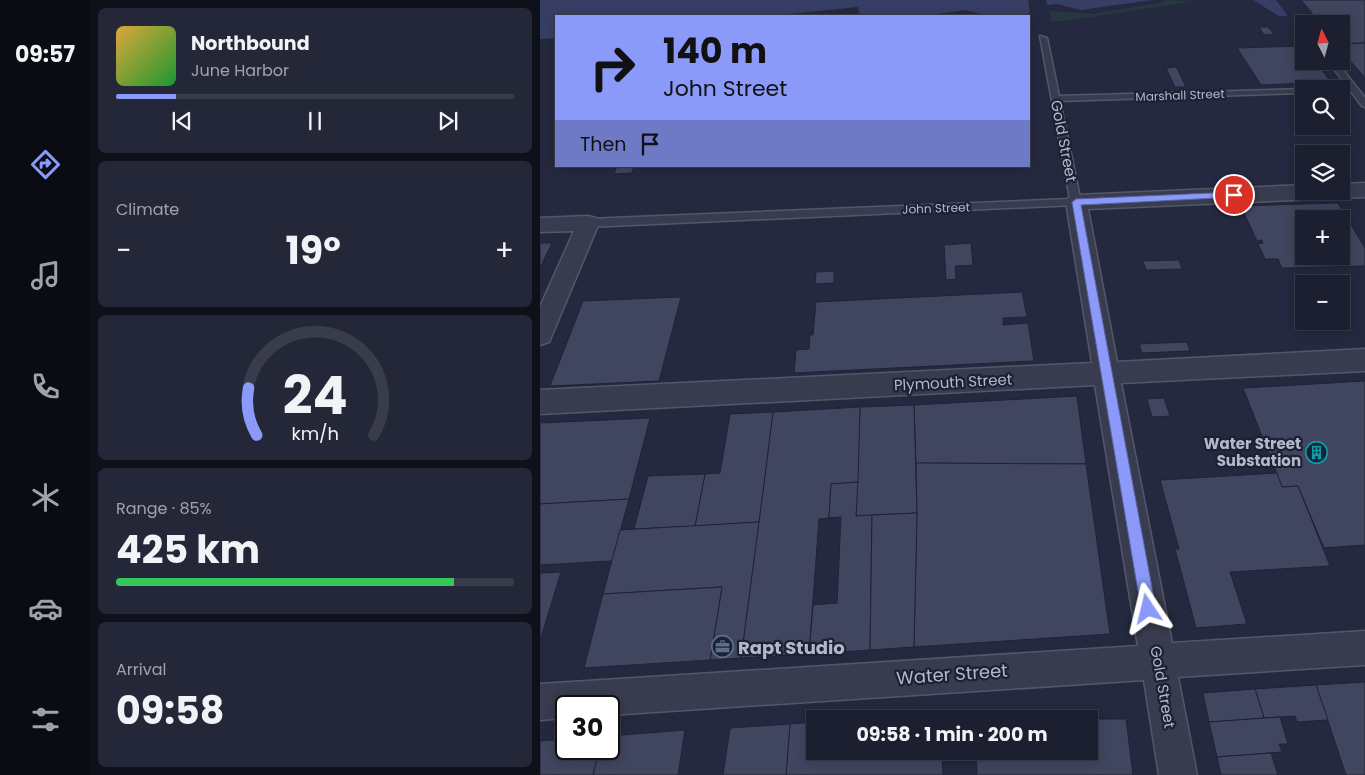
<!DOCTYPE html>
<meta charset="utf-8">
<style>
body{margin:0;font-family:Poppins,sans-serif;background:#242737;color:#f1f3f6;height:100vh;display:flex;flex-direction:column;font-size:19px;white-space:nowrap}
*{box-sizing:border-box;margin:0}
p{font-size:16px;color:#a0a2aa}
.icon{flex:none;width:28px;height:28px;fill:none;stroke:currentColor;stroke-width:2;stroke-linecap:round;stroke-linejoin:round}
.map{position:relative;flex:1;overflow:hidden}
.details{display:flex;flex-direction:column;gap:8px;padding:8px;background:#0f111a;width:450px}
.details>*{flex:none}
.top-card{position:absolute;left:15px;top:15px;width:475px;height:152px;border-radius:0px;box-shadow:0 2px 12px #0003,0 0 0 1px #393d4b;background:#8b99f9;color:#111;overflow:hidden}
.needle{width:32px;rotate:354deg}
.tools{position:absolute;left:755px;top:15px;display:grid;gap:10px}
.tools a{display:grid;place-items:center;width:55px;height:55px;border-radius:0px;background:#1b1f2f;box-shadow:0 2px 12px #0003,0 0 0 1px #393d4b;font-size:25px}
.speed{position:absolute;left:15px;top:695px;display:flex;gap:10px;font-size:25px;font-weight:700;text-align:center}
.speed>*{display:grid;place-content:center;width:65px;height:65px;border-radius:50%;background:#1b1f2f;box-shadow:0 2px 12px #0003,0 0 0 1px #393d4b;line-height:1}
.speed .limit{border:2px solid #111;border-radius:8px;background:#fff;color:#111}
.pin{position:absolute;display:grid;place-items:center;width:42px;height:42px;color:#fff;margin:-21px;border:2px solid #fff;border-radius:50%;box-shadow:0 1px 5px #0007}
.me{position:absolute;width:55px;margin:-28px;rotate:350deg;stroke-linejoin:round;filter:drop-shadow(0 0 4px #0008)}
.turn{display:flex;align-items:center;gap:18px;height:105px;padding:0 25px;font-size:22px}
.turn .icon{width:65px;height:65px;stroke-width:2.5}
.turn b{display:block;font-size:35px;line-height:42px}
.then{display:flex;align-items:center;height:48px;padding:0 25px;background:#0003;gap:10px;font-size:19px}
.big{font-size:38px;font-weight:700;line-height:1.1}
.details .tile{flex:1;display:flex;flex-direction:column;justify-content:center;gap:8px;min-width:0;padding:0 18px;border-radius:8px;background:#242737}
.details .dial{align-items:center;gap:0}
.dial svg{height:130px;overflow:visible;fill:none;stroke:#393d4b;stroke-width:7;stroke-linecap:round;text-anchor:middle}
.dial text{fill:#f1f3f6;stroke:none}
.song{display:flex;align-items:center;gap:15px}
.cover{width:60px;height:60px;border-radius:8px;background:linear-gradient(135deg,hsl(40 70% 55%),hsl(130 70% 35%))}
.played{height:5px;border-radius:2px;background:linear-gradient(90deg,#8b99f9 15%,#393d4b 15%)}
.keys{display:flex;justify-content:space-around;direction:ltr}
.heat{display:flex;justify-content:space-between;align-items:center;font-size:28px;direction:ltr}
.charge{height:8px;border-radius:4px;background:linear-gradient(90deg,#34c759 85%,#393d4b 0)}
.trip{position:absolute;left:266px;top:710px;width:292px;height:50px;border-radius:0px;background:#1b1f2f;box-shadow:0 2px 12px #0003,0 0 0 1px #393d4b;font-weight:700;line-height:50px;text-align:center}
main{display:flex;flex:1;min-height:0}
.dock{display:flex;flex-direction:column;width:90px;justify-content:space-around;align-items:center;background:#0b0c13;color:#a0a2aa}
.dock .icon{width:35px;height:35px}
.dock .selected{color:#8b99f9}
.dock b{font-size:22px;color:#f1f3f6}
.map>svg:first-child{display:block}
</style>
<main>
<nav class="dock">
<b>09:57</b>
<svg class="icon selected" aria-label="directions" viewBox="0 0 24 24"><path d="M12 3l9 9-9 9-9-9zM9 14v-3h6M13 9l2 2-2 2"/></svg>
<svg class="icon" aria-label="music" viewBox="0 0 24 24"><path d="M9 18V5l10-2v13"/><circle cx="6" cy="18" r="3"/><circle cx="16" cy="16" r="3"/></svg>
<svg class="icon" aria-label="phone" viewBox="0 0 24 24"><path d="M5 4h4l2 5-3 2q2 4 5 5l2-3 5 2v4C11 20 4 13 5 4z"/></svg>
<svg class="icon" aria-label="climate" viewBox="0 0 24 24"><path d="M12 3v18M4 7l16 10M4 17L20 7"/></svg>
<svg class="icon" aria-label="car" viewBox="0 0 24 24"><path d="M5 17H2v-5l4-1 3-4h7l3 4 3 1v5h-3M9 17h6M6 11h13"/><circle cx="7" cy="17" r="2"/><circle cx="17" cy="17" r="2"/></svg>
<svg class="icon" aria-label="filters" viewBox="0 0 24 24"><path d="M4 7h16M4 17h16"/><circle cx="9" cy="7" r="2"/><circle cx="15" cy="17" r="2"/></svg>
</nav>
<section class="details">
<div class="tile">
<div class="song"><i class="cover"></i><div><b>Northbound</b><p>June Harbor</p></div></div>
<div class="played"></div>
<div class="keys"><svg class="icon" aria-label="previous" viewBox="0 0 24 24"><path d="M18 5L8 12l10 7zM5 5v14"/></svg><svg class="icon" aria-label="pause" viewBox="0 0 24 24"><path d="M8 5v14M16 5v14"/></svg><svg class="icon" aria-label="next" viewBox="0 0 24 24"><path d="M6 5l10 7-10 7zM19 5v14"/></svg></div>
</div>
<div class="tile"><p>Climate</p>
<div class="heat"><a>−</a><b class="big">19°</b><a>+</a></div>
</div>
<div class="tile dial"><svg viewBox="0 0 100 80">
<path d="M14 69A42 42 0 1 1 86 69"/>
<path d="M14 69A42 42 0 0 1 9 40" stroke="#8b99f9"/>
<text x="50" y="56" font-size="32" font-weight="700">24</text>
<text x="50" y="72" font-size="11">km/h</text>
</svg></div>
<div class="tile"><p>Range · 85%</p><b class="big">425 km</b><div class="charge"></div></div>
<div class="tile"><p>Arrival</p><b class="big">09:58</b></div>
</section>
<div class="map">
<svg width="825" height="775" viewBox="0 0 825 775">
<rect width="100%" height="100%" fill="#24293f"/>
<!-- green -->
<polygon fill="#263740" points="627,0 655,1 524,21 511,21 509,11 553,14 624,2"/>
<!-- water -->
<g fill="#363e65">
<polygon points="0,0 488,0 490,13 480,16 443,15 426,10 383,16 320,16 318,7 230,16 16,16 16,38 0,39"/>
<polygon points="506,0 612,0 541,10 517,4 507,5"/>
<polygon points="713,0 736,0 748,16 739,16"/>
</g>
<!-- building -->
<g fill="#40465f" stroke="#202336" fill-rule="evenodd">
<polygon points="761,0 825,0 825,43 801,44 801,24 781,24"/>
<polygon points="719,27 728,27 734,34 724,35"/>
<polygon points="825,43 825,78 801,50 801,44"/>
<polygon points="763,46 764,61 775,61 791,82 721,85 697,48"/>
<polygon points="636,67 638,70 646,87 635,87 626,68"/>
<polygon points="77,166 94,166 92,173 74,174"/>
<path d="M798,203L825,248V266L742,268L738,259H725L718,244L723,243L722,240L717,241L703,211H700L698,206ZM764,219H801V256H764Z"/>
<polygon points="0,243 12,243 0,268"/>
<polygon points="431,243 433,265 415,266 416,279 406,280 404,245"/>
<polygon points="639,260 642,269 606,270 603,261"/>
<polygon points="294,271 294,283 275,284 276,272"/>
<polygon points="482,292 487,317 463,318 463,325 488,323 494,361 254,373 256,350 269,349 270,335 273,335 276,302"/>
<polygon points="141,297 119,381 10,386 43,301"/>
<polygon points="647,342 650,351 602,353 599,344"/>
<polygon points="825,381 825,545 784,548 758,486 742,487 703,388"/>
<polygon points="537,396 546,464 376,463 374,405"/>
<polygon points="624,398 630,416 612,417 607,399"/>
<polygon points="374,405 377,513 316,516 320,407"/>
<polygon points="320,407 318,482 291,484 289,518 279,519 269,654 201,658 233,412"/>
<polygon points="233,412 219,522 155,526 165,474 180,473 190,414"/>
<polygon points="110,418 89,499 0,504 0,423"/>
<polygon points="376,463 546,464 570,634 374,647 377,513"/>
<polygon points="737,473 742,487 758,486 790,566 690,572 707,624 656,628 635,549 639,549 620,480"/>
<polygon points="165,474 155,526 94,529 108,476"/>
<polygon points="318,482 316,516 332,515 330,650 269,654 273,605 297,603 301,517 289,518 291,484"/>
<polygon points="89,499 72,561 0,565 0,504"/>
<polygon points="377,513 374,647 330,650 332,515"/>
<polygon points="219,522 201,658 170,660 182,587 63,594 80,530"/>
<polygon points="21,572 0,641 0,573"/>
<polygon points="182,587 170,660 44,668 63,594"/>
<polygon points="825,682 825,775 806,775 776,685"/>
<polygon points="776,685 788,720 757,722 755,716 724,718 715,689"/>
<polygon points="715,689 724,718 669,722 663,693"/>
<polygon points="401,713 401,719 366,719 366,716"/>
<polygon points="740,717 748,744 739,744 742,752 677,757 669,722"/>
<polygon points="550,719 586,719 593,775 437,775 436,751 550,751"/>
<polygon points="275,722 275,751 402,751 403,775 246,775 250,724"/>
<polygon points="250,724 246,775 183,775 190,728"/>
<polygon points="145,730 138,775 53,775 59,749 69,749 69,736"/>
<polygon points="26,739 26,749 59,749 53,775 0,775 0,741"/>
<polygon points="731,753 738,775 681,775 677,757"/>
</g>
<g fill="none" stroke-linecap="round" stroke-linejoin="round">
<defs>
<g id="service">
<polygon points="757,18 763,18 767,24 764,24 764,27 756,20"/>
<polygon points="500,36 507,38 519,96 764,89 765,89 764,93 520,101 541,202 536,205 48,227 43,223 48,219 530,199"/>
<polygon points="788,61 796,61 825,98 825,107 822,106"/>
</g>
<g id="minor">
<polygon points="825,183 825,197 548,209 577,362 825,349 825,371 581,383 632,643 825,631 825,665 638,677 657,775 619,775 604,680 69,715 69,706 26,706 26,718 0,720 0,684 598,646 555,385 0,414 0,390 552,363 526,202 529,197 536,195 764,185 764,191 801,191 801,184"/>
<polygon points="48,216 56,218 59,223 12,335 9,342 0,345 0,307 34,231 0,232 0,218"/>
</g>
</defs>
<!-- service casing -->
<use href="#service" stroke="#54576a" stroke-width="3"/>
<!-- minor casing -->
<use href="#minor" stroke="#54576a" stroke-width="3"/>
<!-- service -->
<use href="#service" fill="#393c4f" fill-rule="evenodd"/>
<!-- minor -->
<use href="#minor" fill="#393c4f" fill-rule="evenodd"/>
</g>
<!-- route -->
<polygon fill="#8b99f9" stroke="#5a63a2" points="694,192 698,195 697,197 541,205 616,609 614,614 608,616 603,614 601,609 532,202 536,199"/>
<!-- icons -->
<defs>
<symbol id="building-ring" viewBox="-11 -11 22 22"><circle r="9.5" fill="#1d2134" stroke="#0f9aa8" stroke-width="1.5"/><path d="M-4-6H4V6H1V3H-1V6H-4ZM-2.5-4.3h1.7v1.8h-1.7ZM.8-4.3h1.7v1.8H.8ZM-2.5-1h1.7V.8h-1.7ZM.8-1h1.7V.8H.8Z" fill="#0f9aa8"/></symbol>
<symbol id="office-ring" viewBox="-11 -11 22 22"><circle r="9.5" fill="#1d2134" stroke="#5c6f8a" stroke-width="1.5"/><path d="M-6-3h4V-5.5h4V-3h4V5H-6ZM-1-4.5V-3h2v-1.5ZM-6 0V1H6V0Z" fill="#5c6f8a"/></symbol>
</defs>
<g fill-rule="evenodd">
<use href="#building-ring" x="764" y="440" width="25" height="25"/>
<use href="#office-ring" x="170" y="634" width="25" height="25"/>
</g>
<g text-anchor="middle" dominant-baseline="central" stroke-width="4.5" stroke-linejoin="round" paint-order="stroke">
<!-- far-street labels -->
<g font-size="12" fill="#b5b8ca" stroke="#1d2134">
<text transform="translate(640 95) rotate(-2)">Marshall Street</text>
<text transform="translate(396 208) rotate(-2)">John Street</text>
</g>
<!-- street labels -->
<g font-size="15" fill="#b5b8ca" stroke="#1d2134">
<text transform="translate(524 141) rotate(79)">Gold Street</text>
<text transform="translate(413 382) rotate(-3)">Plymouth Street</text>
<text transform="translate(623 687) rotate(80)">Gold Street</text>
</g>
<!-- poi labels -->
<g font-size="15" font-weight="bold" fill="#b5b8ca" stroke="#1d2134" text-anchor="end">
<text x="761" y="443">Water Street<tspan x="761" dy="17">Substation</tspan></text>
</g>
<!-- near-poi labels -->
<g font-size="18" font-weight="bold" fill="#b5b8ca" stroke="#1d2134" text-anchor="start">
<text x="198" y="647">Rapt Studio</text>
</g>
<!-- near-street labels -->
<g font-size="18" fill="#b5b8ca" stroke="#1d2134">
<text transform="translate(412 674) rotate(-4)">Water Street</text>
</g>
</g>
</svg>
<div class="tools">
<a><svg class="needle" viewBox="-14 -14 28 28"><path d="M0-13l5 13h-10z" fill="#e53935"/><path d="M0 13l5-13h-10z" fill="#a0a2aa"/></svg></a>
<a><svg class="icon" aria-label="search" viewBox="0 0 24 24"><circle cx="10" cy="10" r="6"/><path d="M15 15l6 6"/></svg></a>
<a><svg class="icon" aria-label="layers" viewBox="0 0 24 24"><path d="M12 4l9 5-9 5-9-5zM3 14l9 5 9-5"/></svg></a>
<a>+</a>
<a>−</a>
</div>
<div class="speed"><div class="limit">30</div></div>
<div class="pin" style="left:694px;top:195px;background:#d93025"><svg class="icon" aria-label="arrive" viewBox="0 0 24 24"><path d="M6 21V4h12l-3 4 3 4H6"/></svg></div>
<svg class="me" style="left:608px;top:609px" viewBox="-20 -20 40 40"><path d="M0-17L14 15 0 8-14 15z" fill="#8b99f9" stroke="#fff" stroke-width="4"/></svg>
<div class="trip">09:58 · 1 min · 200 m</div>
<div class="top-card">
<div class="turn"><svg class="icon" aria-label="right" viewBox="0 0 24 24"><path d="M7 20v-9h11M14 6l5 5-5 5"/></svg><div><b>140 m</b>John Street</div></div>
<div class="then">Then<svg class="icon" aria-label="arrive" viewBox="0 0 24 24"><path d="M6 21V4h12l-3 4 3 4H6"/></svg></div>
</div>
</div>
</main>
